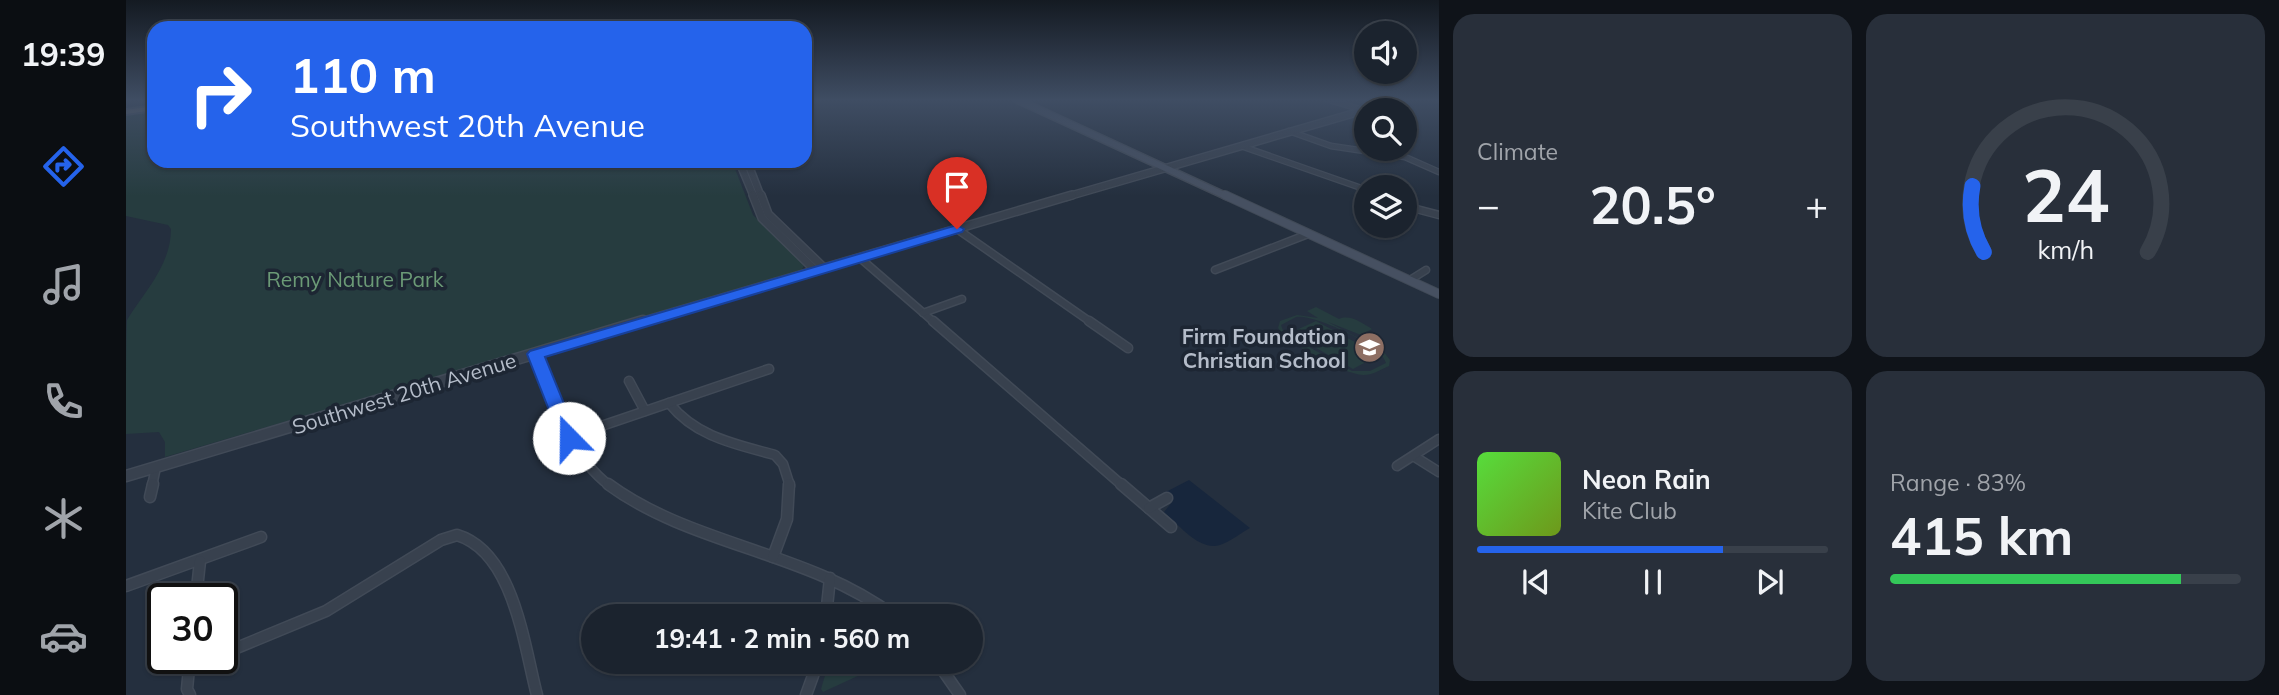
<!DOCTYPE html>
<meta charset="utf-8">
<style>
body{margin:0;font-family:Mulish,sans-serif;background:#282f3a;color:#f1f3f6;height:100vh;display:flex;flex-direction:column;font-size:26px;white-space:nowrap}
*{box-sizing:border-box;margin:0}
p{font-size:23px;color:#a0a4aa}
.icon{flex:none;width:38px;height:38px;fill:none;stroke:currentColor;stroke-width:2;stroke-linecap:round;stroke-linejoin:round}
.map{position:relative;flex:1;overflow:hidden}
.side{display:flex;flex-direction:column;gap:14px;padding:14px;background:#0f1319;width:840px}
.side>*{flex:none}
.top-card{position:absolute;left:21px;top:21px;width:665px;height:147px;border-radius:21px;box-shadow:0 2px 5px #0004,0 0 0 2px #39404a;background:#2563eb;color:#fff;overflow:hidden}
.fabs{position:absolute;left:1228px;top:21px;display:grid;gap:14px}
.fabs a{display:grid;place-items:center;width:63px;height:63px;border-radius:50%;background:#1b232e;box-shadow:0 2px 5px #0004,0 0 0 2px #39404a;font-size:35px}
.speed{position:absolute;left:21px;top:583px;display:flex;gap:14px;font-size:35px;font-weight:700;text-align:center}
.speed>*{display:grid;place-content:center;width:91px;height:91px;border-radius:50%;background:#1b232e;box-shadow:0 2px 5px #0004,0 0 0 2px #39404a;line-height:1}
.speed .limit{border:4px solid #111;border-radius:10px;background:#fff;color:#111}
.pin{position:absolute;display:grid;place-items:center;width:60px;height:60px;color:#fff;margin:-72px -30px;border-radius:50% 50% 50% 0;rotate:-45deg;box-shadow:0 0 7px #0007}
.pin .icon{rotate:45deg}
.me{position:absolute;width:77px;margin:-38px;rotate:338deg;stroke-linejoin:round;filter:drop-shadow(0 0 5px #0008)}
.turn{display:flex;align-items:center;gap:24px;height:147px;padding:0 28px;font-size:32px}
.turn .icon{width:91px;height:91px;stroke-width:2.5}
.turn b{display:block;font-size:49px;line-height:60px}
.big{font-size:52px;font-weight:700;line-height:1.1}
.side .tile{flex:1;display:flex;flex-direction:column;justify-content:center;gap:10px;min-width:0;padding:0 24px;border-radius:21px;background:#282f3a}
.side .dial{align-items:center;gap:0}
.dial svg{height:182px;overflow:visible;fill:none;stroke:#39404a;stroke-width:7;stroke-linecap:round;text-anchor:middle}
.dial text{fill:#f1f3f6;stroke:none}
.song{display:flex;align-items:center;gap:21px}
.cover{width:84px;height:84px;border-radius:10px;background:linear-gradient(135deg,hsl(110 70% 55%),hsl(80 70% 35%))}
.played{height:7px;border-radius:4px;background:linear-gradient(90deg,#2563eb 70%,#39404a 70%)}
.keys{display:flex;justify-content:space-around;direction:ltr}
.heat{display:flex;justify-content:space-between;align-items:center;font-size:38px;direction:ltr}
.charge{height:10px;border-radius:5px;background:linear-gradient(90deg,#34c759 83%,#39404a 0)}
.side .tiles{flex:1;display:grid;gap:14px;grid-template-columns:repeat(2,1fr)}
.trip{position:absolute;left:455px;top:604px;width:402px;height:70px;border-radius:35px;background:#1b232e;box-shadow:0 2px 5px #0004,0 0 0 2px #39404a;font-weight:700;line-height:70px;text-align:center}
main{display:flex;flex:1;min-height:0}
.tab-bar{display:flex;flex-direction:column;width:126px;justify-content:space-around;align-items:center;background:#0b0e12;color:#a0a4aa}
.tab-bar .icon{width:49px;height:49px}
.tab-bar .on{color:#2563eb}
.tab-bar b{font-size:32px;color:#f1f3f6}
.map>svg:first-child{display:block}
</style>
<main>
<nav class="tab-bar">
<b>19:39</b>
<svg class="icon on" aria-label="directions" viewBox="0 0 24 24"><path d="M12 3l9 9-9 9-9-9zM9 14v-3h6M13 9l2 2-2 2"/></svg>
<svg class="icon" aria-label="music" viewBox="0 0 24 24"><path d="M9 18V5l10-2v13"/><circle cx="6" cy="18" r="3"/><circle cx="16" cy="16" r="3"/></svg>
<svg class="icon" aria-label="phone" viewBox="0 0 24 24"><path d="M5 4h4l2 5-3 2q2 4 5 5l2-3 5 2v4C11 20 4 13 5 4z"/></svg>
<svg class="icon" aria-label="climate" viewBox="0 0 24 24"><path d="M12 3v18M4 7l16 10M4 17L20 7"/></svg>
<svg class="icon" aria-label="car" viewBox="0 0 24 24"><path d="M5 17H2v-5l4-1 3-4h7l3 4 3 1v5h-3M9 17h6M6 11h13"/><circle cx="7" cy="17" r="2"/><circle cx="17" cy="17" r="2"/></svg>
</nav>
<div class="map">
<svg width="1313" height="695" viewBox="0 0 1313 695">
<rect width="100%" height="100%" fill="#242f3e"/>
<!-- green -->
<g fill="#263c3f" fill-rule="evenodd">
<path d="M28,111V161H606L627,215L678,265L676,270L39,457V442L33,432L0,434C0,416 0,330 1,320C19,291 45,265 45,229L42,225L0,216V114Z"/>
<path d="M1190,307L1213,319C1224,314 1236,323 1246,329L1235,335L1202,322L1257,351L1264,360L1263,366C1254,370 1247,375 1237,375C1218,374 1162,344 1152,328L1154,321L1171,315L1192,318L1181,311ZM1170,317C1188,314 1256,345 1260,363L1244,371H1226L1158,333L1155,325Z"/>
<polygon points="1190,321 1253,355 1227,369 1164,333"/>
<polygon points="703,662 762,662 697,692 695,689"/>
</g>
<!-- water -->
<path fill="#17263c" d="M1063,480L1124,528C1115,533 1104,542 1094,545C1073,551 1053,525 1038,512L1046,502L1036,494Z"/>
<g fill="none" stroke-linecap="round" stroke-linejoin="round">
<defs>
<g id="minor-far3">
<polyline points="679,99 682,99"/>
<polyline points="1200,99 1237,110"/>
<polyline points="1163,131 1205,146 1279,157 1313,172"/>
<polyline points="1115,146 1241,190"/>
</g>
<g id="minor-far2">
<polyline points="1279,206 1313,215"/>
<polyline points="831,229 966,323"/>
<polyline points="734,258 809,323"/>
<polyline points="1089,270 1182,234"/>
<polyline points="1284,280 1300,270"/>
<polyline points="797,313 836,299"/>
</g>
<g id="minor-far1">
<polyline points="807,321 997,486"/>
<polyline points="963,321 1002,348"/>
<path d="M410,354C428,402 441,453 484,486"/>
<polyline points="503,381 519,411"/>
<path d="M543,403C570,437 609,444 649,455L657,464L664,486"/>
<polyline points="443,437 643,369"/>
<polyline points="1289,457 1313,472"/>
<polyline points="1271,466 1313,439"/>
<polyline points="26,486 30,467"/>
</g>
<g id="minor">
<path d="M482,484C566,546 681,551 768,616"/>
<polyline points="995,484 1045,527"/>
<polyline points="24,497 27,484"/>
<polyline points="1023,508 1041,498"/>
<polyline points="647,557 661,519 663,484"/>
<polyline points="0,586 135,537"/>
<polyline points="70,598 74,561"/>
<polyline points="700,616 704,578"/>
<path d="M96,654L200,611L315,540L331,535C388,552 398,646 411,695"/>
<polyline points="64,658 61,689 64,695"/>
<polyline points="811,662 834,695"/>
<polyline points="63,667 86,658"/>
<polyline points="680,695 692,662"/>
</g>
<g id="tertiary-far2">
<polyline points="613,161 628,197"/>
<polyline points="621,161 635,197"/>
<polyline points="940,197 1277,99"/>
</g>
<g id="tertiary-far1">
<polyline points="627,195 636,218 689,270"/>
<polyline points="635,195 642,214 698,268"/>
<polyline points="511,323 946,195"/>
</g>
<polyline id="tertiary" points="0,476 517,321"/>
<polyline id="secondary-far1" points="890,99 1102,197"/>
<polyline id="secondary" points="1099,195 1313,294"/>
<polygon id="trunk" points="28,106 28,110 0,114 0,110"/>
</defs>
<!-- minor-far3 casing -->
<use href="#minor-far3" stroke="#414a57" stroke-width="7"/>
<!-- minor-far2 casing -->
<use href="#minor-far2" stroke="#414a57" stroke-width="9"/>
<!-- minor-far1 casing -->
<use href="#minor-far1" stroke="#414a57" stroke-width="11"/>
<!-- minor casing -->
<use href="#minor" stroke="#414a57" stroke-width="13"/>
<!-- tertiary-far2 casing -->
<use href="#tertiary-far2" stroke="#414a57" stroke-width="9"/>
<!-- tertiary-far1 casing -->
<use href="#tertiary-far1" stroke="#414a57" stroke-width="10"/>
<!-- tertiary casing -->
<use href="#tertiary" stroke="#414a57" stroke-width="13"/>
<!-- secondary-far1 casing -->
<use href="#secondary-far1" stroke="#414a57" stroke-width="9"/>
<!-- secondary casing -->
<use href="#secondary" stroke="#414a57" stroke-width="10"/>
<!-- trunk casing -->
<use href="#trunk" stroke="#434c59" stroke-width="4"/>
<!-- minor-far3 -->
<use href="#minor-far3" stroke="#38414e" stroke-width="4.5"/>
<!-- minor-far2 -->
<use href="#minor-far2" stroke="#38414e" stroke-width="6"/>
<!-- minor-far1 -->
<use href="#minor-far1" stroke="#38414e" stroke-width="8"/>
<!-- minor -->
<use href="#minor" stroke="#38414e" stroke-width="10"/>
<!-- tertiary-far2 -->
<use href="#tertiary-far2" stroke="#38414e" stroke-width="6"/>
<!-- tertiary-far1 -->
<use href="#tertiary-far1" stroke="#38414e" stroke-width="7"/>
<!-- tertiary -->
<use href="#tertiary" stroke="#38414e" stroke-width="10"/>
<!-- secondary-far1 -->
<use href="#secondary-far1" stroke="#465061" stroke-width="6"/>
<!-- secondary -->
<use href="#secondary" stroke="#465061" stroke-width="8"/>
<!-- trunk -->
<use href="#trunk" fill="#656462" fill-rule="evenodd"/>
</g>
<!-- sky -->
<linearGradient id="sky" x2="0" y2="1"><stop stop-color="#141a22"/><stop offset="0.51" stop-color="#3f4d63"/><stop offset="1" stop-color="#3f4d63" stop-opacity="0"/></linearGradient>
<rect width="1313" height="196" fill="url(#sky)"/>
<!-- route -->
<polygon fill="#2563eb" stroke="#184099" stroke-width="2" points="831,225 838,229 836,232 419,357 452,438 449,442 436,442 434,438 401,354 404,351"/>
<!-- icons -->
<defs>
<symbol id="school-disc" viewBox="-11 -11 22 22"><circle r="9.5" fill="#8d6e63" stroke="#1d2633"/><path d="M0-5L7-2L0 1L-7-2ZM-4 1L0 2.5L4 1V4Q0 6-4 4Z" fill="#fff"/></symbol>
</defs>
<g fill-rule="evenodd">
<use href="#school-disc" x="1226" y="330" width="35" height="35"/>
</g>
<g text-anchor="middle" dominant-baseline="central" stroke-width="7" stroke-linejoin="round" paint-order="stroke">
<!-- park labels -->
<g font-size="21" fill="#6b9a76" stroke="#1d2633">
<text x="229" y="279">Remy Nature Park</text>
</g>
<!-- poi labels -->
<g font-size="21" font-weight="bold" fill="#b4bcc9" stroke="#1d2633" text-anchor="end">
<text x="1220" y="336">Firm Foundation<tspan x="1220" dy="24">Christian School</tspan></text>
</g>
<!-- street labels -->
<g font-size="21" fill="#b4bcc9" stroke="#1d2633">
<text transform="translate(278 393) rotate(-17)">Southwest 20th Avenue</text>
</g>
</g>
</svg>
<div class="fabs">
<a><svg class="icon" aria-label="sound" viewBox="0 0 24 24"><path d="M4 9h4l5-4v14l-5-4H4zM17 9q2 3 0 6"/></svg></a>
<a><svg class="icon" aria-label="search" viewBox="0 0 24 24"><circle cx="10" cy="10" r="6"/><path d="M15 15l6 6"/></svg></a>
<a><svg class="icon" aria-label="layers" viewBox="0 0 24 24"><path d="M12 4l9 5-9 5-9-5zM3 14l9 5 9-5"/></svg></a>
</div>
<div class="speed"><div class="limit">30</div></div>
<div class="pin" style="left:831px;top:229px;background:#d93025"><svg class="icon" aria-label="arrive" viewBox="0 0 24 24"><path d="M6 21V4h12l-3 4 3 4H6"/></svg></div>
<svg class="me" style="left:443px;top:438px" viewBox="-20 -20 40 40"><circle r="19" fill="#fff"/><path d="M0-13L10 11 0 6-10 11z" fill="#2563eb"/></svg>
<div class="trip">19:41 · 2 min · 560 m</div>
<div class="top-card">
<div class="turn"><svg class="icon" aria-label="right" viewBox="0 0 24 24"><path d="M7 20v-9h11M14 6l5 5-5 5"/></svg><div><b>110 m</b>Southwest 20th Avenue</div></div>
</div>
</div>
<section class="side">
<div class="tiles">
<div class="tile"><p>Climate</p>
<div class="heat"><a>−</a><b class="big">20.5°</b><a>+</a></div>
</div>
<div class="tile dial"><svg viewBox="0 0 100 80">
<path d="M14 69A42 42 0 1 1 86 69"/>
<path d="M14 69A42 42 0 0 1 9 40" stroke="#2563eb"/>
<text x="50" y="56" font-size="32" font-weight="700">24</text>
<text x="50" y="72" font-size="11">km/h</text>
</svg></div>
<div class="tile">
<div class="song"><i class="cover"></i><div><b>Neon Rain</b><p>Kite Club</p></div></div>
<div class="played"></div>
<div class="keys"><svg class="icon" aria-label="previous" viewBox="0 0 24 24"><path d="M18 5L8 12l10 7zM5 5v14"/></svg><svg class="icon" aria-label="pause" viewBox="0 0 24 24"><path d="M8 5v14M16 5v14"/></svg><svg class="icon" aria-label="next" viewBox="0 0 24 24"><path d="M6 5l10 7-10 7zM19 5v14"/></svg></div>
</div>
<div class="tile"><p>Range · 83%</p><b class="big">415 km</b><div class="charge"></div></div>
</div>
</section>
</main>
